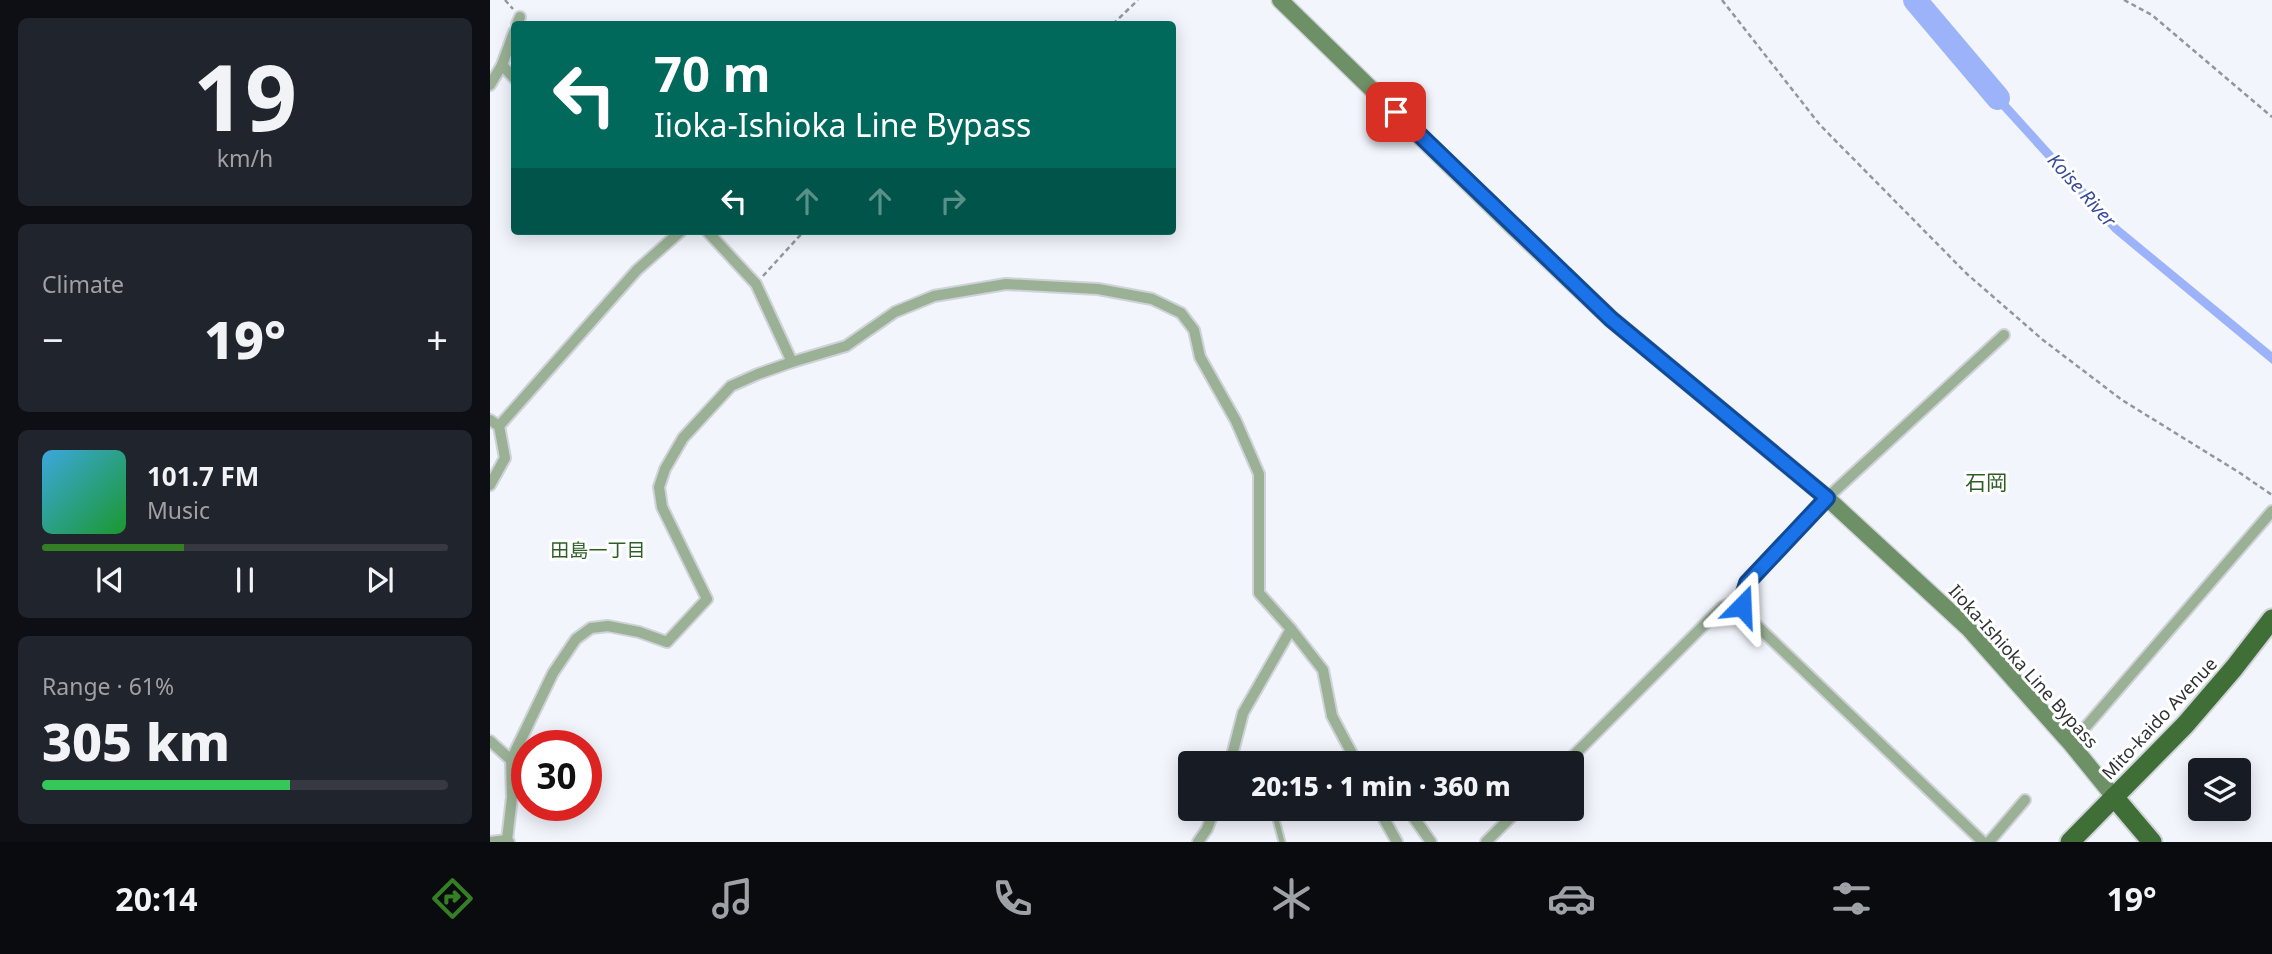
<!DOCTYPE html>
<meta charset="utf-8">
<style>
body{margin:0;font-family:"Noto Sans","Noto Sans JP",sans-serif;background:#20242c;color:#f1f3f6;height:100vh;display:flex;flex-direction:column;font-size:26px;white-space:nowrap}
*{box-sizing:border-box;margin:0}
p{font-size:23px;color:#9ea1a6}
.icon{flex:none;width:38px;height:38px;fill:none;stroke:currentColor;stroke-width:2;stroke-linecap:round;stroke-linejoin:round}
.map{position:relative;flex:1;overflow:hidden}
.sheet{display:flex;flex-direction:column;gap:18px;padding:18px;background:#0d0f14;width:490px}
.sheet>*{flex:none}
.banner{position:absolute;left:21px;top:21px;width:665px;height:214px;border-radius:7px;box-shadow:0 4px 18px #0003;background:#00695c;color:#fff;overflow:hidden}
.controls{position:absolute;left:1698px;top:758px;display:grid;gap:14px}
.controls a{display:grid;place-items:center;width:63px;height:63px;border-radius:7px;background:#171b24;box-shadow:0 4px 18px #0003;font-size:35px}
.speed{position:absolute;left:21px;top:730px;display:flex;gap:14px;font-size:35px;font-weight:700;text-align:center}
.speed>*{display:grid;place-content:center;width:91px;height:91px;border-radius:50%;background:#171b24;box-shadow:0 4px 18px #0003;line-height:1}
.speed .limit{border:10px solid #d22;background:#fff;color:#111}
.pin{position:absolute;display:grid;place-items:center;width:60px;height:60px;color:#fff;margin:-30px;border-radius:14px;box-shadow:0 4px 10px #0006}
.me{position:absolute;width:77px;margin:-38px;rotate:21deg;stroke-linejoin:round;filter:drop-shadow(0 0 5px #0008)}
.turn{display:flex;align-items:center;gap:24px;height:147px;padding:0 28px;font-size:32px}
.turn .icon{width:91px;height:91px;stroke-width:2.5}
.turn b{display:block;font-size:49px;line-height:60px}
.lanes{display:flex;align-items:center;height:66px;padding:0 28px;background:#0003;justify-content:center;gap:35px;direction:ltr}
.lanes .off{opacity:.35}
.big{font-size:52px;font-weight:800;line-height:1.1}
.sheet .tile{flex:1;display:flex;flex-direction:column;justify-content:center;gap:10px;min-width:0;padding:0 24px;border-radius:10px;background:#20242c}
.sheet .dial{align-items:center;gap:0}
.dial b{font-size:91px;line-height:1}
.song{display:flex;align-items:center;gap:21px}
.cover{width:84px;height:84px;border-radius:10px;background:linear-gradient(135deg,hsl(200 70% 55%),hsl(130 70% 35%))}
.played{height:7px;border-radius:4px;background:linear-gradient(90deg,#347e24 35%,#363941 35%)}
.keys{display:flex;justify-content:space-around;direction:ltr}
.heat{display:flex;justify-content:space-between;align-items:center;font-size:38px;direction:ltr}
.charge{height:10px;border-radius:5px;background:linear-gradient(90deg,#34c759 61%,#363941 0)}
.trip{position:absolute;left:688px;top:751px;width:406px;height:70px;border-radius:7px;background:#171b24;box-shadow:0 4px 18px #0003;font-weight:800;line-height:70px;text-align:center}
.tab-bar{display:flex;height:112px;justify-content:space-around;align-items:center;background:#090b0e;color:#9ea1a6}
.tab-bar .icon{width:49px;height:49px}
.tab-bar .active{color:#347e24}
.tab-bar b{font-size:32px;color:#f1f3f6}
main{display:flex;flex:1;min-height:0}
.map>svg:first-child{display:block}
</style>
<main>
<section class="sheet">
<div class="tile dial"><b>19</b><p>km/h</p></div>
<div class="tile"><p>Climate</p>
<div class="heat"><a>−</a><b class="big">19°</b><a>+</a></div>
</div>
<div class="tile">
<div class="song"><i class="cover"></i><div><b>101.7 FM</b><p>Music</p></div></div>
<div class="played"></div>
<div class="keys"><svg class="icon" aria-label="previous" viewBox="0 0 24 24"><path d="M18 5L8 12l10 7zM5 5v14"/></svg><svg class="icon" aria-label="pause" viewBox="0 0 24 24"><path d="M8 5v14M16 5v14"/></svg><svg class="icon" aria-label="next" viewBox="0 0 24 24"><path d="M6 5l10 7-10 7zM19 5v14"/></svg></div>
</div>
<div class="tile"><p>Range · 61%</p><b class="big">305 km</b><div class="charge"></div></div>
</section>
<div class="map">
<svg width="1782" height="842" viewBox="0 0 1782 842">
<rect width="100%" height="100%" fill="#f2f5fc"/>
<!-- water -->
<polygon fill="#9db3f9" points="1490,72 1629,226 1782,352 1782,364 1623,232 1483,78"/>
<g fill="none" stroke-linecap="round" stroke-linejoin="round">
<!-- river -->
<polyline stroke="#9db3f9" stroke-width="24" points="1425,0 1508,98"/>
<defs>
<polyline id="service" points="783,808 792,842"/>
<g id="minor">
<polyline points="27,24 30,17"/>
<polyline points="12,65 24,78"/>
<polyline points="0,85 12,65 24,32"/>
<polyline points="217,231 266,284 302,362"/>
<polyline points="0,420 9,426 15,458 0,485"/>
<polyline points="9,426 147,270 191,231"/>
<polyline points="0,741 21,760"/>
<polyline points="1581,744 1782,511"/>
<polyline points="740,763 753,713 801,629"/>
<polyline points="1076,763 1232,607 1252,599"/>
<polyline points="888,808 907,842"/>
<polyline points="917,808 941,842"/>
<polyline points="0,842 17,840"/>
<polyline points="19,842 17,840 22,797 21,760 63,673 86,639 101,628 118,626 149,632 177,642 217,599 172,507 169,487 175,469 193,438 241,386 268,374 302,362 356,346 405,312 444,296 516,284 608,289 662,299 691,313 704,330 710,357 746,421 769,474 769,593 801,629 833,670 842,716 867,763"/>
<polyline points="708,842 717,829 725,808"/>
<polyline points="996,842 1030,808"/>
<path d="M1493,842L1261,620C1252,606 1251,599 1257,583L1337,498L1514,335"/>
<polyline points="1499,842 1535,800"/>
</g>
<polyline id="secondary" points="790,0 1021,225 1121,319 1337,498 1478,628 1581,744 1624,797"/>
<g id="trunk">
<polyline points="1624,797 1662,842"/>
<polyline points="1580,842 1695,725 1744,668 1782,619"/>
</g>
</defs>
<!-- service casing -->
<use href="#service" stroke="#cfd2d8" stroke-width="9"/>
<!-- minor casing -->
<use href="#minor" stroke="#cfd2d8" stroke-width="14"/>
<!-- secondary casing -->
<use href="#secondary" stroke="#cfd2d8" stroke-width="19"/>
<!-- trunk casing -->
<use href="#trunk" stroke="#cfd2d8" stroke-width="23"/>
<!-- path -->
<g stroke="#94969b" stroke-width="2.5" stroke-dasharray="5 3.5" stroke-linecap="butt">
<polyline points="15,0 23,9"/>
<polyline points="1232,0 1330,125 1477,274 1553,340 1632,400 1750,473 1782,495"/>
<polyline points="1634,0 1662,15 1782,117"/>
<polyline points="623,24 648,0"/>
<polyline points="273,276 314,231"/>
</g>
<!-- service -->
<use href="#service" stroke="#9ab195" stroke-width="5"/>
<!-- minor -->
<use href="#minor" stroke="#9ab195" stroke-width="10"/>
<!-- secondary -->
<use href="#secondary" stroke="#6e9067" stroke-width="16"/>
<!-- trunk -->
<use href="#trunk" stroke="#406e37" stroke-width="19"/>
</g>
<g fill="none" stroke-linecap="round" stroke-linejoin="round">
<defs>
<polyline id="route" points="906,112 1121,319 1337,498 1257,583 1252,599 1252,606"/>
</defs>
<!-- route casing -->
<use href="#route" stroke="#114b97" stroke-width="18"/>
<!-- route -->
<use href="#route" stroke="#1a73e8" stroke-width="12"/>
</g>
<g text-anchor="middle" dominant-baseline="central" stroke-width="6" stroke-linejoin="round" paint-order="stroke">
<!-- street labels -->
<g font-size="18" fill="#313234" stroke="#fff">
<text transform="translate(1534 666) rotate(48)">Iioka-Ishioka Line Bypass</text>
<text transform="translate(1669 718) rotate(-47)">Mito-kaido Avenue</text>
</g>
<!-- water labels -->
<g font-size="19" font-style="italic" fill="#384b9c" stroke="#fff">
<text transform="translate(1592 190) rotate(48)">Koise River</text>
</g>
<!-- neighbourhood labels -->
<g font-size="19" fill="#2e5d25" stroke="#fff">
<text x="108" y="550">田島一丁目</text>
</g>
<!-- quarter labels -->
<g font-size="21" fill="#2e5d25" stroke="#fff">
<text x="1496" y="482">石岡</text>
</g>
</g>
</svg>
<div class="controls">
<a><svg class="icon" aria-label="layers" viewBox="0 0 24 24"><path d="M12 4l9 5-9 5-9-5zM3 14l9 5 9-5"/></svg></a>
</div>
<div class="speed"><div class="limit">30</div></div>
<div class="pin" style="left:906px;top:112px;background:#d93025"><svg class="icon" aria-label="arrive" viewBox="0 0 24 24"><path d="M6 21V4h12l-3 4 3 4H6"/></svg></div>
<svg class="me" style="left:1252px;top:606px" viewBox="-20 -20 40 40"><path d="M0-17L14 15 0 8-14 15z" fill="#1a73e8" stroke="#fff" stroke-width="4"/></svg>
<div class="trip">20:15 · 1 min · 360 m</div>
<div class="banner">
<div class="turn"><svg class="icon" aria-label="left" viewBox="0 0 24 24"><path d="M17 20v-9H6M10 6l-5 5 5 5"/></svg><div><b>70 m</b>Iioka-Ishioka Line Bypass</div></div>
<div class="lanes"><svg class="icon" aria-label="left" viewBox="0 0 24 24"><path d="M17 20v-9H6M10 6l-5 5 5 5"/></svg><svg class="icon off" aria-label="ahead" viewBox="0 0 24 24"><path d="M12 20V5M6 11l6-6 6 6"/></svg><svg class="icon off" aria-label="ahead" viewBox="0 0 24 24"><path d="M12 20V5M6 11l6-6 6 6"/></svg><svg class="icon off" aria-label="right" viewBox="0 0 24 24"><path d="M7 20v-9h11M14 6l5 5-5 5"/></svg></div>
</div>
</div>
</main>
<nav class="tab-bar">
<b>20:14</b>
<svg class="icon active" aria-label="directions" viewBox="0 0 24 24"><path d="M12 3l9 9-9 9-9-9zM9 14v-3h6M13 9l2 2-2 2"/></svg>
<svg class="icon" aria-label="music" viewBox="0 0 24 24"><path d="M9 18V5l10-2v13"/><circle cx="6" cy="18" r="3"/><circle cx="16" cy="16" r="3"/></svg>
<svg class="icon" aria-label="phone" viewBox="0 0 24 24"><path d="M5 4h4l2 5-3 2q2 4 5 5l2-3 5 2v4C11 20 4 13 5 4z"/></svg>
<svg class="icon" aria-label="climate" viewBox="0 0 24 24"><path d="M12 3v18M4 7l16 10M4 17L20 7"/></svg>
<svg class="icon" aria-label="car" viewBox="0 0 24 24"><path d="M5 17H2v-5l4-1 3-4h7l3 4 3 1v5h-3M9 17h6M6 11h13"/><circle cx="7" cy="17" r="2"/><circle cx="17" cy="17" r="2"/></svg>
<svg class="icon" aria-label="filters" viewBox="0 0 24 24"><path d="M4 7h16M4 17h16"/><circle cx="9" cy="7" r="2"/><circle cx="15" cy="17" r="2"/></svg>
<b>19°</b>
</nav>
